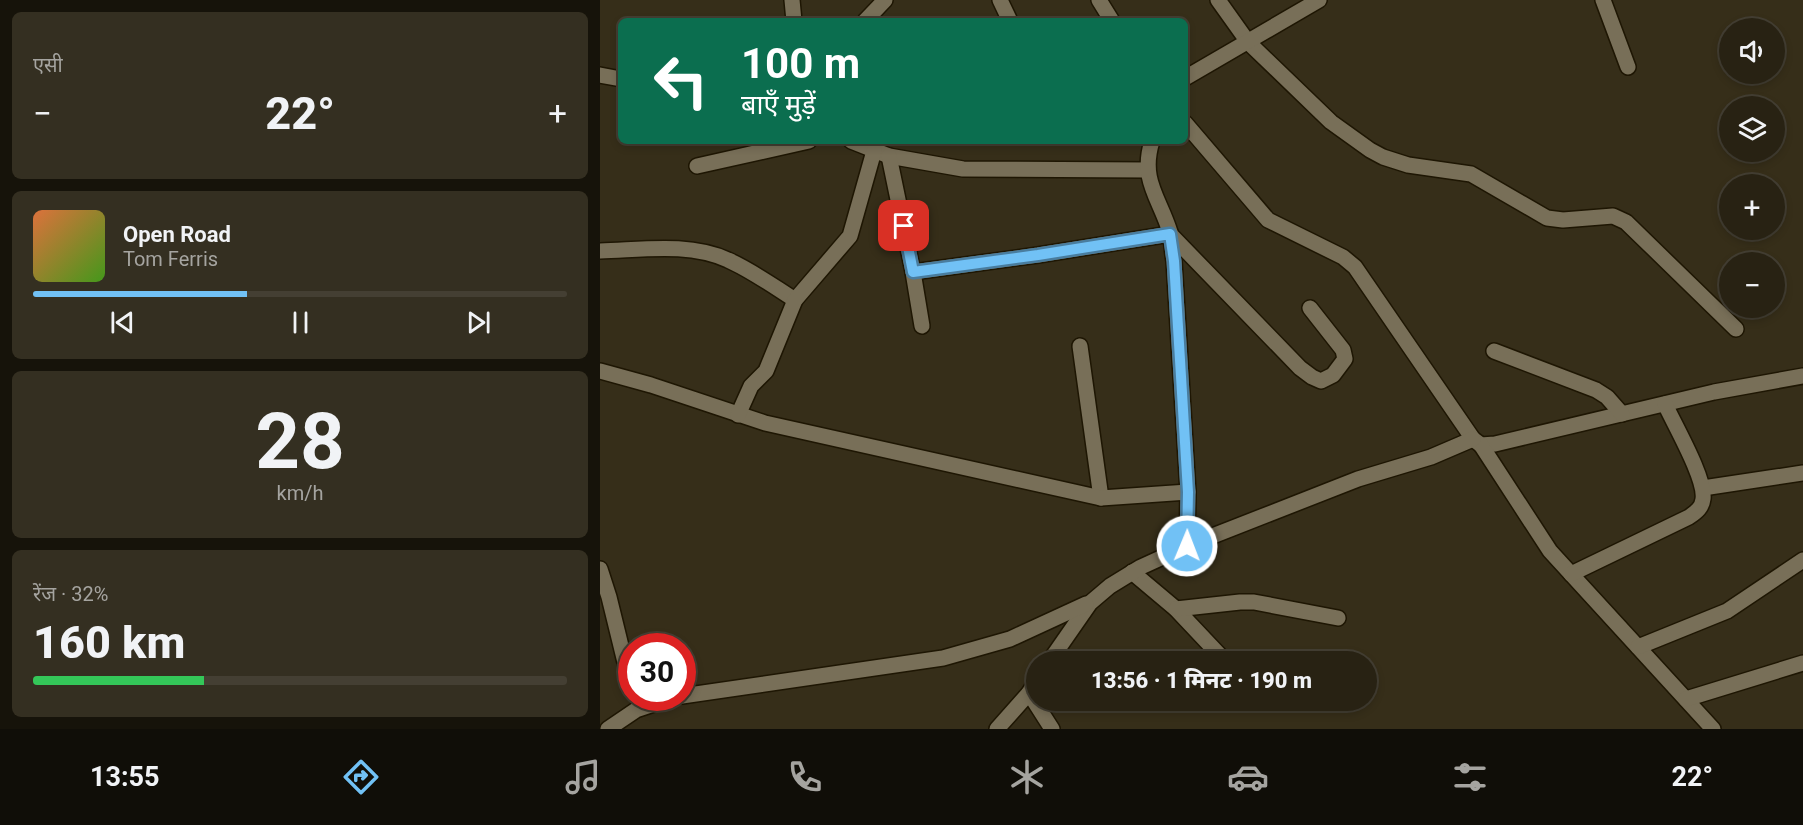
<!DOCTYPE html>
<html lang="hi">
<meta charset="utf-8">
<style>
body{margin:0;font-family:Roboto,"Noto Sans Devanagari",sans-serif;background:#342f21;color:#f1f3f6;height:100vh;display:flex;flex-direction:column;font-size:22px;white-space:nowrap}
*{box-sizing:border-box;margin:0}
p{font-size:20px;color:#a5a4a0}
.icon{flex:none;width:33px;height:33px;fill:none;stroke:currentColor;stroke-width:2;stroke-linecap:round;stroke-linejoin:round}
.map{position:relative;flex:1;overflow:hidden}
.sheet{display:flex;flex-direction:column;gap:12px;padding:12px;background:#16130a;width:600px}
.sheet>*{flex:none}
.top-card{position:absolute;left:18px;top:18px;width:570px;height:126px;border-radius:9px;box-shadow:0 3px 9px #0003,0 0 0 2px #443f33;background:#0b6e4f;color:#fff;overflow:hidden}
.controls{position:absolute;left:1119px;top:18px;display:grid;gap:12px}
.controls a{display:grid;place-items:center;width:66px;height:66px;border-radius:50%;background:#282213;box-shadow:0 3px 9px #0003,0 0 0 2px #443f33;font-size:30px}
.speed{position:absolute;left:18px;top:633px;display:flex;gap:12px;font-size:30px;font-weight:700;text-align:center}
.speed>*{display:grid;place-content:center;width:78px;height:78px;border-radius:50%;background:#282213;box-shadow:0 3px 9px #0003,0 0 0 2px #443f33;line-height:1}
.speed .limit{border:9px solid #d22;background:#fff;color:#111}
.pin{position:absolute;display:grid;place-items:center;width:51px;height:51px;color:#fff;margin:-26px;border-radius:12px;box-shadow:0 3px 9px #0006}
.me{position:absolute;width:66px;margin:-33px;rotate:1deg;stroke-linejoin:round;filter:drop-shadow(0 0 4px #0008)}
.turn{display:flex;align-items:center;gap:21px;height:126px;padding:0 24px;font-size:27px}
.turn .icon{width:78px;height:78px;stroke-width:2.5}
.turn b{display:block;font-size:42px;line-height:51px}
.big{font-size:45px;font-weight:800;line-height:1.1}
.sheet .tile{flex:1;display:flex;flex-direction:column;justify-content:center;gap:9px;min-width:0;padding:0 21px;border-radius:9px;background:#342f21}
.sheet .dial{align-items:center;gap:0}
.dial b{font-size:78px;line-height:1}
.song{display:flex;align-items:center;gap:18px}
.cover{width:72px;height:72px;border-radius:9px;background:linear-gradient(135deg,hsl(20 70% 55%),hsl(100 70% 35%))}
.played{height:6px;border-radius:3px;background:linear-gradient(90deg,#71c1f5 40%,#443f33 40%)}
.keys{display:flex;justify-content:space-around;direction:ltr}
.heat{display:flex;justify-content:space-between;align-items:center;font-size:33px;direction:ltr}
.charge{height:9px;border-radius:4px;background:linear-gradient(90deg,#34c759 32%,#443f33 0)}
.trip{position:absolute;left:426px;top:651px;width:351px;height:60px;border-radius:30px;background:#282213;box-shadow:0 3px 9px #0003,0 0 0 2px #443f33;font-weight:800;line-height:60px;text-align:center}
.tab-bar{display:flex;height:96px;justify-content:space-around;align-items:center;background:#100e08;color:#a5a4a0}
.tab-bar .icon{width:42px;height:42px}
.tab-bar .current{color:#71c1f5}
.tab-bar b{font-size:27px;color:#f1f3f6}
main{display:flex;flex:1;min-height:0}
.map>svg:first-child{display:block}
</style>
<main>
<section class="sheet">
<div class="tile"><p>एसी</p>
<div class="heat"><a>−</a><b class="big">22°</b><a>+</a></div>
</div>
<div class="tile">
<div class="song"><i class="cover"></i><div><b>Open Road</b><p>Tom Ferris</p></div></div>
<div class="played"></div>
<div class="keys"><svg class="icon" aria-label="previous" viewBox="0 0 24 24"><path d="M18 5L8 12l10 7zM5 5v14"/></svg><svg class="icon" aria-label="pause" viewBox="0 0 24 24"><path d="M8 5v14M16 5v14"/></svg><svg class="icon" aria-label="next" viewBox="0 0 24 24"><path d="M6 5l10 7-10 7zM19 5v14"/></svg></div>
</div>
<div class="tile dial"><b>28</b><p>km/h</p></div>
<div class="tile"><p>रेंज · 32%</p><b class="big">160 km</b><div class="charge"></div></div>
</section>
<div class="map">
<svg width="1203" height="729" viewBox="0 0 1203 729">
<rect width="100%" height="100%" fill="#362e19"/>
<g fill="none" stroke-linecap="round" stroke-linejoin="round">
<defs>
<g id="minor">
<polyline points="192,0 194,21"/>
<polyline points="400,0 410,21"/>
<polyline points="499,0 512,21"/>
<polyline points="618,0 648,42 731,122 770,150 783,157 808,165 871,174 947,218 963,220 1013,216 1026,222 1136,329"/>
<polyline points="1003,0 1028,67"/>
<polyline points="265,21 285,0"/>
<polyline points="0,75 21,79"/>
<polyline points="585,78 719,0"/>
<polyline points="585,123 668,220 743,257 755,267 873,439 881,445 895,444 1114,392 1203,376"/>
<polyline points="251,141 289,156 363,169 547,170"/>
<path d="M552,141C540,180 559,197 570,232C572,241 572,251 574,261L588,492L587,546"/>
<polyline points="289,156 313,272 438,255 570,234 700,368 712,377 721,381 733,375 745,359 743,350 710,308"/>
<polyline points="97,166 209,141"/>
<path d="M0,251C41,250 89,242 128,260C151,270 173,286 195,300"/>
<polyline points="313,272 322,326"/>
<polyline points="480,346 501,498"/>
<polyline points="894,351 996,390 1007,397 1022,414"/>
<polyline points="0,371 51,385 165,423 501,498 588,492"/>
<polyline points="138,415 151,386 166,371 195,300 250,236 274,151"/>
<polyline points="881,445 950,551 1113,729"/>
<polyline points="1103,488 1203,473"/>
<polyline points="0,569 9,597 32,691"/>
<polyline points="532,572 576,609 626,662"/>
<path d="M971,574L1089,517C1096,512 1102,508 1103,499C1106,479 1074,424 1065,404"/>
<polyline points="576,609 640,602 654,602 738,618"/>
<polyline points="1038,647 1127,611 1203,560"/>
<polyline points="449,662 490,603 510,586 541,567 587,546 758,479 831,457 873,439"/>
<polyline points="429,693 452,729"/>
<polyline points="82,696 343,658 410,639 486,604"/>
<polyline points="1086,699 1203,663"/>
<polyline points="8,729 36,710 72,698"/>
<polyline points="397,729 429,693 436,681"/>
</g>
</defs>
<!-- minor casing -->
<use href="#minor" stroke="#1e1603" stroke-width="18"/>
<!-- minor -->
<use href="#minor" stroke="#786f58" stroke-width="15"/>
</g>
<g fill="none" stroke-linecap="round" stroke-linejoin="round">
<defs>
<polyline id="route" points="304,226 313,272 438,255 570,234 574,261 588,492 587,546"/>
</defs>
<!-- route casing -->
<use href="#route" stroke="#497d9f" stroke-width="15"/>
<!-- route -->
<use href="#route" stroke="#71c1f5" stroke-width="10"/>
</g>
</svg>
<div class="controls">
<a><svg class="icon" aria-label="sound" viewBox="0 0 24 24"><path d="M4 9h4l5-4v14l-5-4H4zM17 9q2 3 0 6"/></svg></a>
<a><svg class="icon" aria-label="layers" viewBox="0 0 24 24"><path d="M12 4l9 5-9 5-9-5zM3 14l9 5 9-5"/></svg></a>
<a>+</a>
<a>−</a>
</div>
<div class="speed"><div class="limit">30</div></div>
<div class="pin" style="left:304px;top:226px;background:#d93025"><svg class="icon" aria-label="arrive" viewBox="0 0 24 24"><path d="M6 21V4h12l-3 4 3 4H6"/></svg></div>
<svg class="me" style="left:587px;top:546px" viewBox="-20 -20 40 40"><circle r="17" fill="#71c1f5" stroke="#fff" stroke-width="3"/><path d="M0-11L8 9 0 5-8 9z" fill="#fff"/></svg>
<div class="trip">13:56 · 1 मिनट · 190 m</div>
<div class="top-card">
<div class="turn"><svg class="icon" aria-label="left" viewBox="0 0 24 24"><path d="M17 20v-9H6M10 6l-5 5 5 5"/></svg><div><b>100 m</b>बाएँ मुड़ें</div></div>
</div>
</div>
</main>
<nav class="tab-bar">
<b>13:55</b>
<svg class="icon current" aria-label="directions" viewBox="0 0 24 24"><path d="M12 3l9 9-9 9-9-9zM9 14v-3h6M13 9l2 2-2 2"/></svg>
<svg class="icon" aria-label="music" viewBox="0 0 24 24"><path d="M9 18V5l10-2v13"/><circle cx="6" cy="18" r="3"/><circle cx="16" cy="16" r="3"/></svg>
<svg class="icon" aria-label="phone" viewBox="0 0 24 24"><path d="M5 4h4l2 5-3 2q2 4 5 5l2-3 5 2v4C11 20 4 13 5 4z"/></svg>
<svg class="icon" aria-label="climate" viewBox="0 0 24 24"><path d="M12 3v18M4 7l16 10M4 17L20 7"/></svg>
<svg class="icon" aria-label="car" viewBox="0 0 24 24"><path d="M5 17H2v-5l4-1 3-4h7l3 4 3 1v5h-3M9 17h6M6 11h13"/><circle cx="7" cy="17" r="2"/><circle cx="17" cy="17" r="2"/></svg>
<svg class="icon" aria-label="filters" viewBox="0 0 24 24"><path d="M4 7h16M4 17h16"/><circle cx="9" cy="7" r="2"/><circle cx="15" cy="17" r="2"/></svg>
<b>22°</b>
</nav>
